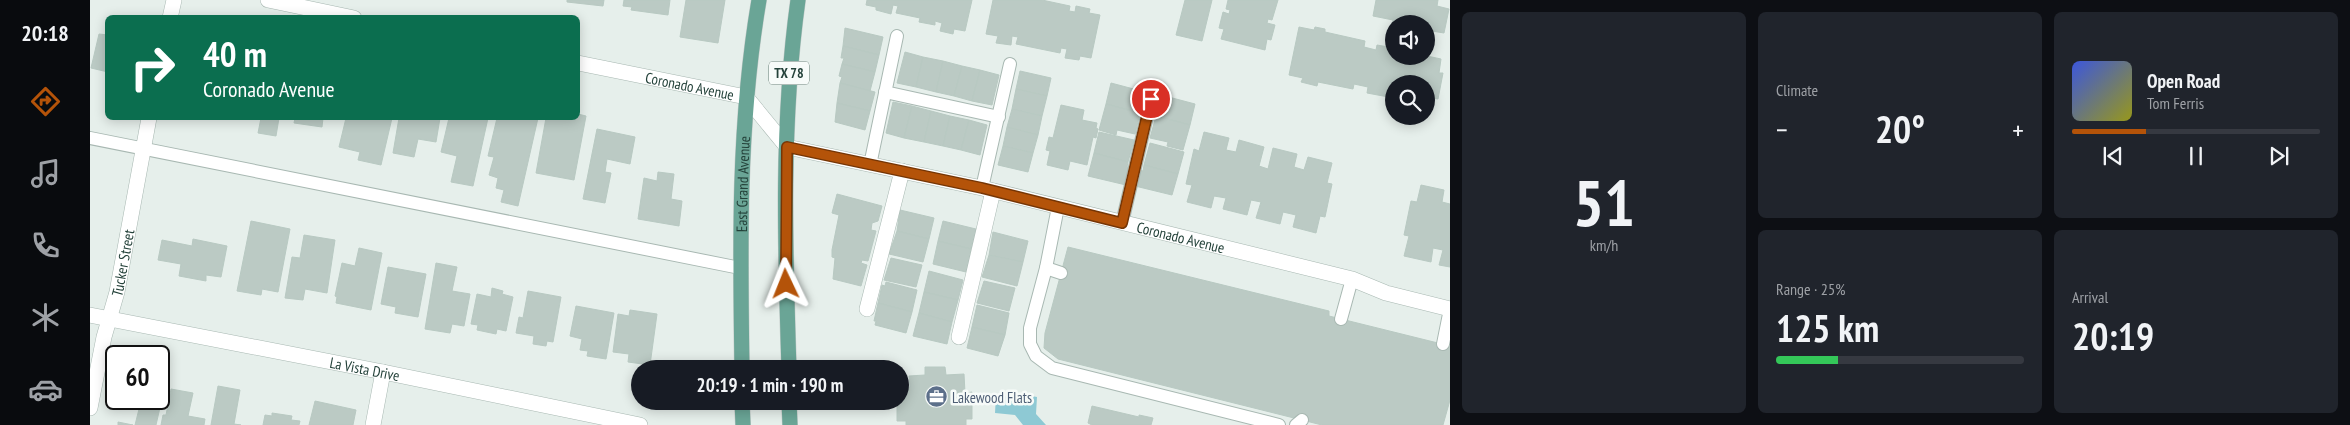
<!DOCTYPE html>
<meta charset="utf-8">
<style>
body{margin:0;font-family:"PT Sans Narrow",sans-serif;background:#20242c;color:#f1f3f6;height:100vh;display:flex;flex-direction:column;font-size:19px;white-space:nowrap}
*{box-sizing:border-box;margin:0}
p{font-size:16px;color:#9ea1a6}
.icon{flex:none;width:28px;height:28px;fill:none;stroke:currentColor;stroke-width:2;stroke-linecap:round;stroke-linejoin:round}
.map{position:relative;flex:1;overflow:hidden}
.sheet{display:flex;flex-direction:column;gap:12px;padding:12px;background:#0d0f14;width:900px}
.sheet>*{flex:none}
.hud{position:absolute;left:15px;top:15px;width:475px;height:105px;border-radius:8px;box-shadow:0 2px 12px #0003;background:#0b6e4f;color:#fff;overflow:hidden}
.fabs{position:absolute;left:1295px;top:15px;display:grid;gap:10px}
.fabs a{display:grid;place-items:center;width:50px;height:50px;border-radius:50%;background:#171b24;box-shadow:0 2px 12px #0003;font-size:25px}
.speed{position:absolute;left:15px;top:345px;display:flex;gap:10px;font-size:25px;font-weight:700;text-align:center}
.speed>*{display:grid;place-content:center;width:65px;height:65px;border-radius:50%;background:#171b24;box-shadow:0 2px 12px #0003;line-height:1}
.speed .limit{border:2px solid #111;border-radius:8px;background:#fff;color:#111}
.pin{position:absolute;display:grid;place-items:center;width:42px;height:42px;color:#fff;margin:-21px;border:2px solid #fff;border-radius:50%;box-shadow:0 1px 5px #0007}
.me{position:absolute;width:55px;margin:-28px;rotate:358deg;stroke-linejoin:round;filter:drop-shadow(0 0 4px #0008)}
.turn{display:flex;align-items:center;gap:18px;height:105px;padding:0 15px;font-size:22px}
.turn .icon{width:65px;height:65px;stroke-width:2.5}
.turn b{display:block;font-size:35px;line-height:42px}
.big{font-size:38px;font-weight:600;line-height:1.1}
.sheet .tile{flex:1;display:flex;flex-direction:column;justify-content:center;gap:8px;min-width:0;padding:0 18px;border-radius:8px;background:#20242c}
.sheet .dial{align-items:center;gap:0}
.dial b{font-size:65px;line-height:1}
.song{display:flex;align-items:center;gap:15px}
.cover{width:60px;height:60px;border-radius:8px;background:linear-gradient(135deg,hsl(230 70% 55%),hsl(60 70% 35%))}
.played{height:5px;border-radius:2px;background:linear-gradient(90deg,#b45309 30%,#363941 30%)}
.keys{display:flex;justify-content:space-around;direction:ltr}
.heat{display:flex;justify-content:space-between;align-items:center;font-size:28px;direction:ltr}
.charge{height:8px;border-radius:4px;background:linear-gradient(90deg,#34c759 25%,#363941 0)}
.sheet .tiles{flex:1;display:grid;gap:12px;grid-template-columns:repeat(3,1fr)}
.tile:first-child{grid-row:span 2}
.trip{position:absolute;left:541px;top:360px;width:278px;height:50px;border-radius:25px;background:#171b24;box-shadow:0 2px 12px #0003;font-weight:600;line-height:50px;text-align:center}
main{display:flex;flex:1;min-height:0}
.tab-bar{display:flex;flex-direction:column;width:90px;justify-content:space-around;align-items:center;background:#090b0e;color:#9ea1a6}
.tab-bar .icon{width:35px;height:35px}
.tab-bar .current{color:#b45309}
.tab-bar b{font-size:22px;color:#f1f3f6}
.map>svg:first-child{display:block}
</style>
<main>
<nav class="tab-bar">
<b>20:18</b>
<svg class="icon current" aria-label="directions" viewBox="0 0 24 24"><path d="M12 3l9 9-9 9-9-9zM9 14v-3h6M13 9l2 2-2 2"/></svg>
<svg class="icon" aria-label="music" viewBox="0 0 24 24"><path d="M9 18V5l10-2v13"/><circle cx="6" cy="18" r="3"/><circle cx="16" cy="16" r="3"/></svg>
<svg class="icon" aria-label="phone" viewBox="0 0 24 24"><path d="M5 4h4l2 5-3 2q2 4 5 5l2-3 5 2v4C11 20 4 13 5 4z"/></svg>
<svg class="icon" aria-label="climate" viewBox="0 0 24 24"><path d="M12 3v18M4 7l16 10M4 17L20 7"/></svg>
<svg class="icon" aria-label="car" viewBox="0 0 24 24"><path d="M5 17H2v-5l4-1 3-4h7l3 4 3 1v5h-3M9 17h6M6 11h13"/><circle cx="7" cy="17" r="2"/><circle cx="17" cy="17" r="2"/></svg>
</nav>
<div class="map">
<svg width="1360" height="425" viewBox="0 0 1360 425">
<rect width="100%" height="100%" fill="#e6efeb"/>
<!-- water -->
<polygon fill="#8ec9d4" points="931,394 947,397 946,414 956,425 933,425 925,415 905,413 906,395 931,398"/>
<!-- building -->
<g fill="#bbcac4" stroke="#b8c9c2">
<polygon points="477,0 514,0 513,6 477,2"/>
<polygon points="534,0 580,0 578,15 541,10 542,7 533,6"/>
<polygon points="596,0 635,0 628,43 590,37"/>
<polygon points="777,0 882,0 875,31 864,29 863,34 850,31 852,23 845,21 845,25 829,22 830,18 806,13 808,6 803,5 801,14 786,10 786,7 776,5"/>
<polygon points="903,0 952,0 980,6 979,11 985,12 986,6 1000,9 999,13 1010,15 1001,58 990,56 989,60 975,58 977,49 971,48 970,53 926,44 928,37 922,36 921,45 906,43 908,36 896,34"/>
<polygon points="1095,0 1122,0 1112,41 1086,35"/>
<polygon points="1138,0 1188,0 1182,20 1178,19 1177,23 1185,25 1181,40 1177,39 1175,50 1131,39 1134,29 1129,28 1133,12 1139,14 1140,10 1136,9"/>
<polygon points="1286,0 1348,0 1347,6 1359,9 1354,33 1336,30 1336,24 1304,24 1304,29 1302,28 1303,20 1283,16"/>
<polygon points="1209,27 1224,30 1225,27 1235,29 1235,32 1275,41 1274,47 1286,50 1287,45 1304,48 1304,56 1336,56 1336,52 1338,52 1337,56 1351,59 1349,73 1353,73 1348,99 1342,98 1340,108 1336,107 1336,84 1304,84 1304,98 1277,93 1278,87 1264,84 1263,89 1228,82 1227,86 1211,82 1213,78 1199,75"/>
<polygon points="755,28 793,37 789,55 753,46"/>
<polygon points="9,34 18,35 18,72 1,68"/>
<polygon points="753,46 789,55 785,72 752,64 754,58 751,58"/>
<polygon points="815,52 833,57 826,87 807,83"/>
<polygon points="833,57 853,61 846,92 826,87"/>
<polygon points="853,61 872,66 864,96 846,92"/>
<polygon points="752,64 785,72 780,91 750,83 752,77 749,76"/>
<polygon points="872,66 890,70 882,101 864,96"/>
<polygon points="890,70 909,75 902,105 882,101"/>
<polygon points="930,71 961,78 957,96 926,89"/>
<polygon points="750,83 785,92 780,111 747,103"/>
<polygon points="1021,83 1055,92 1050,113 1016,104"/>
<polygon points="926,89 957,96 952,116 922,109"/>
<polygon points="1071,95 1105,104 1100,125 1066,116"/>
<polygon points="803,102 822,106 814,138 796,133"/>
<polygon points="747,103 780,111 775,130 745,122"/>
<polygon points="1016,104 1050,113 1045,134 1027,130 1026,135 1009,130"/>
<polygon points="971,105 994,110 992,120 1007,123 1006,128 1008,129 1006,138 1003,137 997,165 980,161 978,170 957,165 960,151 956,150 959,137 963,138"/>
<polygon points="822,106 841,111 834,142 814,138"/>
<polygon points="922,109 952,116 948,135 917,127"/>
<polygon points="841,111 860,116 853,146 834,142"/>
<polygon points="488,114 496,116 484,180 446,173 456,118 488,118"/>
<polygon points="860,116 879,120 871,150 853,146"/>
<polygon points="1066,116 1100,125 1093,150 1077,146 1078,142 1060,138"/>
<polygon points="171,118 189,118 186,136 168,133"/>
<polygon points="205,118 233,118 232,127 204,123"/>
<polygon points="256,118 302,118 291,165 268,160 270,152 249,147"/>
<polygon points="309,118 350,118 346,142 328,139 324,157 303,153"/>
<polygon points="359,118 398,118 383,186 361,182 367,156 351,152"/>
<polygon points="407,118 448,118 428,206 411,202 414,190 406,188 408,178 399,175 404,157 398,156"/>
<polygon points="879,120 897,125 890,155 871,150"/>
<polygon points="917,127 948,135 943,153 913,146"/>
<polygon points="507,129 545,137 540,164 517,159 515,172 521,173 515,203 493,199"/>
<polygon points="1009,132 1044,140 1038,162 1004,153"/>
<polygon points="1114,132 1139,138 1136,150 1146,152 1149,140 1174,147 1169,166 1178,169 1183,148 1207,154 1204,167 1214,170 1218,157 1242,163 1237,183 1242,184 1235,217 1230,216 1226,233 1203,227 1206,215 1193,212 1190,224 1166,218 1171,202 1161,200 1157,215 1133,209 1136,198 1124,196 1121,208 1097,202 1102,185 1096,184 1104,149 1109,151"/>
<polygon points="1060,143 1094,152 1088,174 1054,165"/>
<polygon points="913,146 943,153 938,172 908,165"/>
<polygon points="1004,153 1038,162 1037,167 1040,168 1036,185 998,176"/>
<polygon points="1054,165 1088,174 1082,195 1045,186 1049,170 1053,171"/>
<polygon points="568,172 584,174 581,199 592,201 589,226 548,219 554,178 567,181"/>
<polygon points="1331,185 1354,190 1352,202 1360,204 1360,267 1349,265 1353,250 1343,248 1341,262 1314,256 1319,236 1314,235 1321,201 1327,202"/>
<polygon points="747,194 792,206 788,221 782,223 781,230 786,231 778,261 772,260 771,263 777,265 771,286 743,279 745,258 742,257 742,250 749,215 742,213"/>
<polygon points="810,210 844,218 839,239 807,231"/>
<polygon points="161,221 200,229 188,292 172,289 171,295 147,291"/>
<polygon points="853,221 886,229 881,249 848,241"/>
<polygon points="807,231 839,239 833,262 799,254"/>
<polygon points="903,232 938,241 933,262 899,255"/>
<polygon points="214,235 245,240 237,293 215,289 213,300 195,298 202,257 210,258"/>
<polygon points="103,239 137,246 131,277 116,275 116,281 89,276 91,264 68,260 72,240 102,246"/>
<polygon points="848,241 881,249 876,272 843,264"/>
<polygon points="978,247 1239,311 1239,316 1360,346 1360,400 1353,425 1232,425 968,359 954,348 955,333"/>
<polygon points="269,248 292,253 281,310 246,303 247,297 245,296 252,263 265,266"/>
<polygon points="899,255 933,262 927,286 892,277"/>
<polygon points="801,258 832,265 826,287 794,280"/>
<polygon points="346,263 367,267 362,291 380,294 374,326 362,324 360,333 335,329"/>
<polygon points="298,267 336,274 328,317 305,313 306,307 291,304"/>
<polygon points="839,271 873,280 868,300 834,292"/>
<polygon points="894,281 925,288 919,311 887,303"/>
<polygon points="796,282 827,290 822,312 788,303 792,285 795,286"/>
<polygon points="402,288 413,291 412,294 423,297 416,331 407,329 406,334 387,330 388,325 381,324 387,294 401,297"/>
<polygon points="438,291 471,297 463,342 457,341 456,346 443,344 444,336 426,333 429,317 433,318"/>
<polygon points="834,292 868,300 862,322 829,313"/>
<polygon points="788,303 822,312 816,333 785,325 786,321 784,321"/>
<polygon points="887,305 919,313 915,335 882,327"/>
<polygon points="486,306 524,313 516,359 497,356 498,351 490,350 492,339 480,336"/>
<polygon points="540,310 567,314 560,365 538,362 539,354 523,352 528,314 539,316"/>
<polygon points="829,313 862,322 857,344 823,336"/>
<polygon points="882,327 915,335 908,356 877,348"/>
<polygon points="835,367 855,367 856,375 874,374 875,393 882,392 882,419 876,419 876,425 816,425 816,421 807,421 807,401 810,401 810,393 816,393 816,387 820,387 819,376 835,375"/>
<polygon points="128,386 150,390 144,424 151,425 121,425"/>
<polygon points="69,389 74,390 66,425 45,425 50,405 28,399 69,399"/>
<polygon points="81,389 103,393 98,416 115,419 114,425 71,425 73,415 76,415"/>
<polygon points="225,401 266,410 263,425 219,425"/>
<polygon points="1002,406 1049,417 1049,415 1063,418 1061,425 1002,425 998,423"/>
<polygon points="182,413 202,416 201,420 210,421 209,425 173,425 175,415 182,416"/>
<polygon points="28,422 43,425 28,425"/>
</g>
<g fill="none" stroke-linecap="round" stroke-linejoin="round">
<defs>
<g id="service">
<polyline points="795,92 909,117"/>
<polyline points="0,138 650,268"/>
<polyline points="780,165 807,36"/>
<polyline points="892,188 920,64"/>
<polyline points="968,207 956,268 940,328 940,344 946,356 962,368 1189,425"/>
<polyline points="1032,223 1061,99"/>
<polyline points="956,268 971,273"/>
<polyline points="1251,319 1262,279"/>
<polyline points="1353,344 1360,309"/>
<polyline points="1206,425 1212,420"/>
</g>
<g id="minor">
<polyline points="178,0 264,18"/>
<polyline points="80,18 84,0"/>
<path id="s1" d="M488,63L656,97L697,147L892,188L1262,279L1296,293L1360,309"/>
<polyline points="777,309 812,171"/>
<polyline points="869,337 903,191"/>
<path id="s2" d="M0,408L14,337L27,292L59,118"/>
<polyline points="283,425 293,372"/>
</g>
<g id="tertiary">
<path id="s3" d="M0,315L293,372L550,425"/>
</g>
<g id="primary">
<path id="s4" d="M652,369C650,245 648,123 669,0"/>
<path d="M699,369C695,246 691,122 708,0"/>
<polyline points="652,401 653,425"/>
<polyline points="699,401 700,425"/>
</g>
</defs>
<!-- service casing -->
<use href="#service" stroke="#a8b8b2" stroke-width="14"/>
<!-- minor casing -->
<use href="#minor" stroke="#a8b8b2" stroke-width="16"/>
<!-- tertiary casing -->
<use href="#tertiary" stroke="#a8b8b2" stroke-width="16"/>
<!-- primary casing -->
<use href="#primary" stroke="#c2cac8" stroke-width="16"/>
<!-- service -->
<use href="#service" stroke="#fff" stroke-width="12"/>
<!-- minor -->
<use href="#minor" stroke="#fff" stroke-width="15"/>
<!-- tertiary -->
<use href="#tertiary" stroke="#fff" stroke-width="15"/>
<!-- primary -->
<use href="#primary" stroke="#6aa596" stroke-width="15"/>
</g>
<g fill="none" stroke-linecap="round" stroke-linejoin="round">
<defs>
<polyline id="route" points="696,284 697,147 892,188 1032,223 1061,99"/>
</defs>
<!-- route casing -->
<use href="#route" stroke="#753606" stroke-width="12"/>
<!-- route -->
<use href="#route" stroke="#b45309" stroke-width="9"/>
</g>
<!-- icons -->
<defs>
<symbol id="office-disc" viewBox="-11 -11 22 22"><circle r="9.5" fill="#5c6f8a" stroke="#f7fbf9"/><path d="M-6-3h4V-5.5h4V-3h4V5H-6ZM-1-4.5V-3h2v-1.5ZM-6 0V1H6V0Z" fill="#fff"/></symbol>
</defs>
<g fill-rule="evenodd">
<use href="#office-disc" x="834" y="384" width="25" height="25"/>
</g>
<g text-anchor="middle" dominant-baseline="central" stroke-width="5" stroke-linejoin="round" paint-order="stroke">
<!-- shield labels -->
<rect fill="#f7fbf9" stroke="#637a73" stroke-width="1" x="679" y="61.5" width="40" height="23" rx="4"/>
<g font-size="14" font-weight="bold" fill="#24423a">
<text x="699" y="73">TX 78</text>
</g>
<!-- street labels -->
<g font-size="15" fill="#24423a" stroke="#f7fbf9">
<text stroke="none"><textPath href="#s1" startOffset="114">Coronado Avenue</textPath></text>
<text stroke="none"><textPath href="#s4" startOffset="185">East Grand Avenue</textPath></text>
<text stroke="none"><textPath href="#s1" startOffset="640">Coronado Avenue</textPath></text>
<text stroke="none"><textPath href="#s2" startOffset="149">Tucker Street</textPath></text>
<text stroke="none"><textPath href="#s3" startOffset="280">La Vista Drive</textPath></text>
</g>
<!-- service labels -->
<g font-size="15" fill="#4e5e75" stroke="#f7fbf9" text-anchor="start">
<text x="862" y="397">Lakewood Flats</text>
</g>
</g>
</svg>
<div class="fabs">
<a><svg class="icon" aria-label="sound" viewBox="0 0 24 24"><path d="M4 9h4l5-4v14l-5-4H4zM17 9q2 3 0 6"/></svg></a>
<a><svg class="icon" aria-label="search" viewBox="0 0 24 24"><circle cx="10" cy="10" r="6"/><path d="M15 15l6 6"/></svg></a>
</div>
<div class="speed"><div class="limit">60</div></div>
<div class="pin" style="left:1061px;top:99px;background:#d93025"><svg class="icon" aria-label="arrive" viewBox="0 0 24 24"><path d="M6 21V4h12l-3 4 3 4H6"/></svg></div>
<svg class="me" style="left:696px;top:284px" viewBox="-20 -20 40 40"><path d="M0-17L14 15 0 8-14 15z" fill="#b45309" stroke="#fff" stroke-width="4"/></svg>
<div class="trip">20:19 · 1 min · 190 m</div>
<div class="hud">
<div class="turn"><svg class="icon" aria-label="right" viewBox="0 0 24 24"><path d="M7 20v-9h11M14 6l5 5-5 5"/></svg><div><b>40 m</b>Coronado Avenue</div></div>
</div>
</div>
<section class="sheet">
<div class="tiles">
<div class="tile dial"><b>51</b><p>km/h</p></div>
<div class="tile"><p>Climate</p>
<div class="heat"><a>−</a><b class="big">20°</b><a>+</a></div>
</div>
<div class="tile">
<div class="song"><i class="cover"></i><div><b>Open Road</b><p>Tom Ferris</p></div></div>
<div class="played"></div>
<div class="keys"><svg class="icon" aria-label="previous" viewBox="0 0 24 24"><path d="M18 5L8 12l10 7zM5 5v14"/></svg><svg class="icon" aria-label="pause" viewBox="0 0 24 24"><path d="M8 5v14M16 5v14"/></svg><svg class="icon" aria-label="next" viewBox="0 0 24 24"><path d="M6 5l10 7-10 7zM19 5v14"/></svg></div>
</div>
<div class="tile"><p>Range · 25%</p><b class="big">125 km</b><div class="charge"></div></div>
<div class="tile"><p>Arrival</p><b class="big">20:19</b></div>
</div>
</section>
</main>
